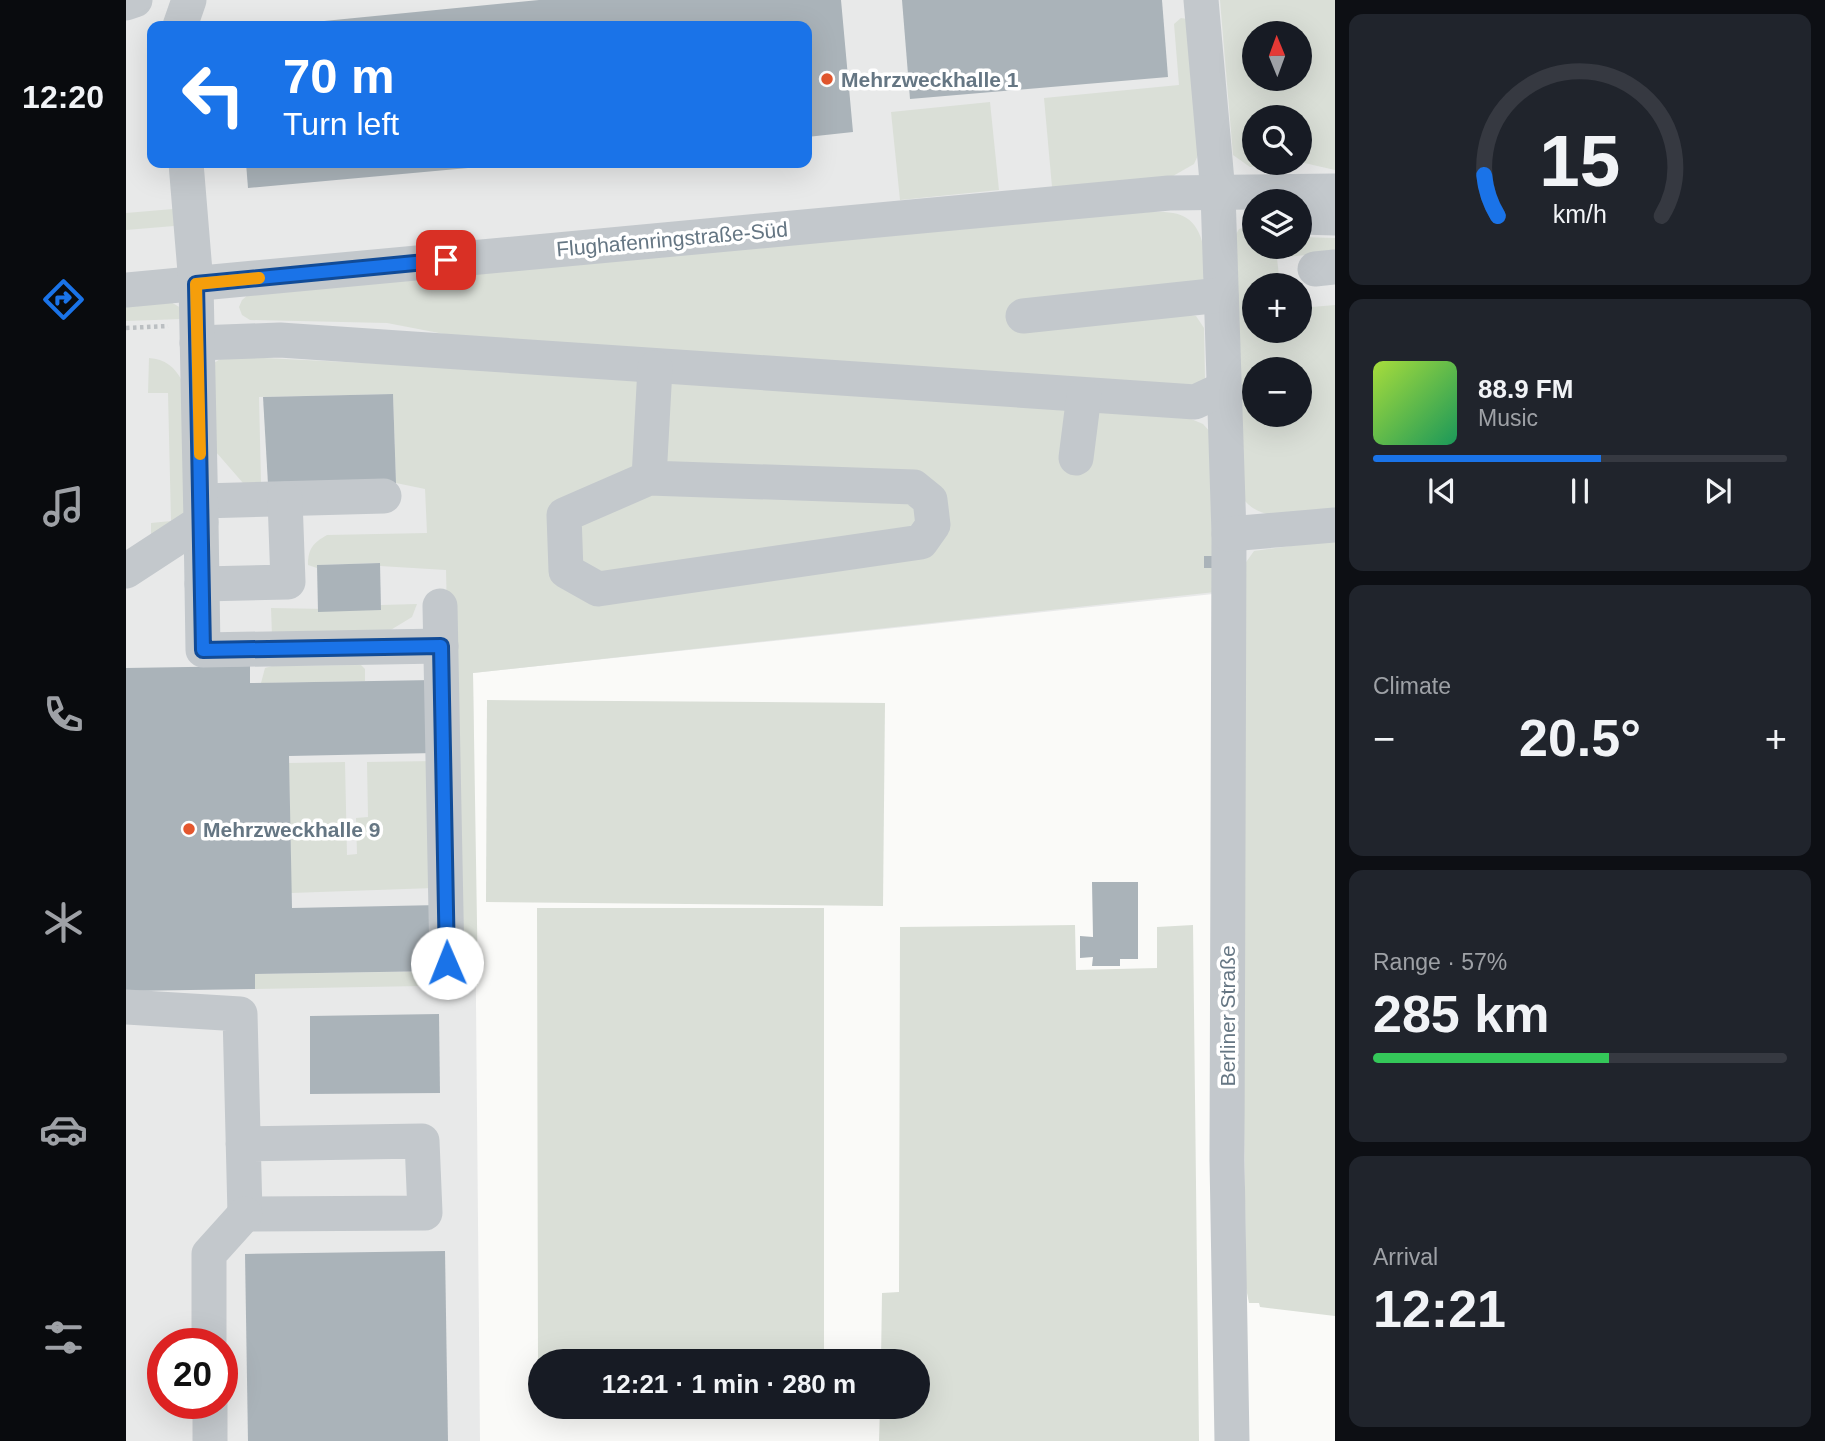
<!DOCTYPE html>
<meta charset="utf-8">
<style>
body{margin:0;font-family:Arial,sans-serif;background:#20242c;color:#f1f3f6;height:100vh;display:flex;flex-direction:column;font-size:26px;white-space:nowrap}
*{box-sizing:border-box;margin:0}
p{font-size:23px;color:#9ea1a6}
.icon{flex:none;width:38px;height:38px;fill:none;stroke:currentColor;stroke-width:2;stroke-linecap:round;stroke-linejoin:round}
.map{position:relative;flex:1;overflow:hidden}
.sheet{display:flex;flex-direction:column;gap:14px;padding:14px;background:#0d0f14;width:490px}
.sheet>*{flex:none}
.hud{position:absolute;left:21px;top:21px;width:665px;height:147px;border-radius:14px;box-shadow:0 7px 28px #0002;background:#1a73e8;color:#fff;overflow:hidden}
.needle{width:46px;rotate:359deg}
.tools{position:absolute;left:1116px;top:21px;display:grid;gap:14px}
.tools a{display:grid;place-items:center;width:70px;height:70px;border-radius:50%;background:#171b24;box-shadow:0 7px 28px #0002;font-size:35px}
.speed{position:absolute;left:21px;top:1328px;display:flex;gap:14px;font-size:35px;font-weight:700;text-align:center}
.speed>*{display:grid;place-content:center;width:91px;height:91px;border-radius:50%;background:#171b24;box-shadow:0 7px 28px #0002;line-height:1}
.speed .limit{border:10px solid #d22;background:#fff;color:#111}
.pin{position:absolute;display:grid;place-items:center;width:60px;height:60px;color:#fff;margin:-30px;border-radius:14px;box-shadow:0 4px 10px #0006}
.me{position:absolute;width:77px;margin:-38px;rotate:359deg;stroke-linejoin:round;filter:drop-shadow(0 0 5px #0008)}
.turn{display:flex;align-items:center;gap:24px;height:147px;padding:0 21px;font-size:32px}
.turn .icon{width:91px;height:91px;stroke-width:2.5}
.turn b{display:block;font-size:49px;line-height:60px}
.big{font-size:52px;font-weight:600;line-height:1.1}
.sheet .tile{flex:1;display:flex;flex-direction:column;justify-content:center;gap:10px;min-width:0;padding:0 24px;border-radius:14px;background:#20242c}
.sheet .dial{align-items:center;gap:0}
.dial svg{height:182px;overflow:visible;fill:none;stroke:#363941;stroke-width:7;stroke-linecap:round;text-anchor:middle}
.dial text{fill:#f1f3f6;stroke:none}
.song{display:flex;align-items:center;gap:21px}
.cover{width:84px;height:84px;border-radius:10px;background:linear-gradient(135deg,hsl(80 70% 55%),hsl(150 70% 35%))}
.played{height:7px;border-radius:4px;background:linear-gradient(90deg,#1a73e8 55%,#363941 55%)}
.keys{display:flex;justify-content:space-around;direction:ltr}
.heat{display:flex;justify-content:space-between;align-items:center;font-size:38px;direction:ltr}
.charge{height:10px;border-radius:5px;background:linear-gradient(90deg,#34c759 57%,#363941 0)}
.trip{position:absolute;left:402px;top:1349px;width:402px;height:70px;border-radius:35px;background:#171b24;box-shadow:0 7px 28px #0002;font-weight:600;line-height:70px;text-align:center}
main{display:flex;flex:1;min-height:0}
.menu{display:flex;flex-direction:column;width:126px;justify-content:space-around;align-items:center;background:#090b0e;color:#9ea1a6}
.menu .icon{width:49px;height:49px}
.menu .current{color:#1a73e8}
.menu b{font-size:32px;color:#f1f3f6}
.map>svg:first-child{display:block}
</style>
<main>
<nav class="menu">
<b>12:20</b>
<svg class="icon current" aria-label="directions" viewBox="0 0 24 24"><path d="M12 3l9 9-9 9-9-9zM9 14v-3h6M13 9l2 2-2 2"/></svg>
<svg class="icon" aria-label="music" viewBox="0 0 24 24"><path d="M9 18V5l10-2v13"/><circle cx="6" cy="18" r="3"/><circle cx="16" cy="16" r="3"/></svg>
<svg class="icon" aria-label="phone" viewBox="0 0 24 24"><path d="M5 4h4l2 5-3 2q2 4 5 5l2-3 5 2v4C11 20 4 13 5 4z"/></svg>
<svg class="icon" aria-label="climate" viewBox="0 0 24 24"><path d="M12 3v18M4 7l16 10M4 17L20 7"/></svg>
<svg class="icon" aria-label="car" viewBox="0 0 24 24"><path d="M5 17H2v-5l4-1 3-4h7l3 4 3 1v5h-3M9 17h6M6 11h13"/><circle cx="7" cy="17" r="2"/><circle cx="17" cy="17" r="2"/></svg>
<svg class="icon" aria-label="filters" viewBox="0 0 24 24"><path d="M4 7h16M4 17h16"/><circle cx="9" cy="7" r="2"/><circle cx="15" cy="17" r="2"/></svg>
</nav>
<div class="map">
<svg width="1209" height="1441" viewBox="0 0 1209 1441">
<rect width="100%" height="100%" fill="#fafaf8"/>
<!-- built -->
<path fill="#e8e9e9" fill-rule="evenodd" d="M0,0H1209V581L347,673L354,1441H0ZM26,26H681V163H26ZM1129,33H1174V79H1129ZM1129,117H1174V163H1129ZM1129,201H1174V247H1129ZM1129,285H1174V331H1129ZM1129,369H1174V415H1129ZM37,1344H96V1404H37Z"/>
<!-- green -->
<g fill="#dadfd7" fill-rule="evenodd">
<path d="M1094,0H1209V170L1174,162V117H1129V163H1163L1124,167L1107,155ZM1129,33H1174V79H1129Z"/>
<polygon points="1055,18 1061,19 1073,153 1068,164 1047,176 926,187 918,98 1053,85 1048,24"/>
<polygon points="864,102 873,190 774,200 765,112"/>
<polygon points="47,209 48,226 0,230 0,213"/>
<path d="M996,213C1013,213 1031,210 1047,213C1076,217 1081,251 1078,275C1076,288 1063,303 1056,314L1070,316L1078,328L1079,379L1058,416L1077,424L1087,435V556H1078V567L1087,568L1089,592L347,673L352,985L129,989V974L329,971L320,570L254,566L253,563L191,565V568L182,565C182,549 187,543 201,535L301,533L299,489L270,483L267,394L133,397L135,483H117L90,452L88,363L99,356L341,368L339,338L261,323L124,320L116,315L113,307L116,300L123,294Z"/>
<path d="M1129,225V247H1174V237L1209,238V252L1151,258L1154,285H1129V331H1174V308L1209,305V510C1176,513 1136,527 1115,496L1110,234L1113,229ZM1129,369H1174V415H1129Z"/>
<polygon points="43,301 55,308 56,319 0,321 0,305"/>
<path d="M23,358C39,359 49,367 56,381L60,507L57,517L31,538L25,534V523L45,521L42,393H22Z"/>
<polygon points="1209,540 1209,1316 1134,1307 1133,1303 1123,1303 1120,1288 1112,590 1113,572 1128,551"/>
<polygon points="291,604 286,617 263,631 146,636 145,608 255,610 255,605"/>
<polygon points="235,665 239,669 239,681 135,683 139,668 146,666"/>
<polygon points="361,700 759,703 757,906 360,902"/>
<polygon points="309,761 308,888 165,893 163,763 219,762 221,855 231,854 230,818 242,817 241,762"/>
<polygon points="411,908 698,908 698,1361 415,1362 415,1366 412,1366"/>
<polygon points="949,925 950,970 1031,968 1031,927 1067,925 1073,1441 753,1441 754,1407 793,1407 793,1362 755,1361 756,1293 773,1292 774,927"/>
</g>
<!-- building -->
<g fill="#aab3b9">
<polygon points="413,0 715,0 727,132 681,137 681,26 147,26"/>
<polygon points="776,0 1036,0 1042,77 784,99"/>
<polygon points="120,163 375,163 375,165 122,188"/>
<polygon points="267,394 270,483 142,484 137,397"/>
<rect x="1078" y="556" width="9" height="12"/>
<polygon points="254,563 255,610 192,612 191,565"/>
<polygon points="124,666 124,683 308,680 309,753 163,756 166,908 314,905 315,971 129,974 129,989 0,991 0,668"/>
<polygon points="966,882 1012,882 1012,959 994,959 994,966 966,966 967,957 954,958 954,936 967,937"/>
<polygon points="313,1014 314,1093 184,1094 184,1016"/>
<polygon points="319,1251 322,1441 122,1441 119,1254"/>
</g>
<g fill="none" stroke-linecap="round" stroke-linejoin="round">
<!-- path -->
<polyline stroke="#bbbfc2" stroke-width="4.5" stroke-dasharray="3.5 3.5" stroke-linecap="butt" points="0,328 42,326"/>
<!-- minor -->
<g stroke="#c3c8cc" stroke-width="35">
<polyline points="1075,0 1092,193 1103,534 1101,1160 1106,1441"/>
<polyline points="0,3 9,0"/>
<polyline points="54,26 63,0"/>
<polyline points="1174,217 1209,218"/>
<polyline points="1189,269 1209,267"/>
<polyline points="0,290 1043,193 1209,191"/>
<polyline points="897,316 1095,295"/>
<polyline points="71,343 154,340 1069,402 1097,389"/>
<polyline points="950,458 958,395"/>
<polyline points="523,478 788,487 804,500 807,525 795,542 472,589 440,571 438,515 523,478 529,368"/>
<polyline points="75,501 258,496"/>
<polyline points="75,522 77,650 315,646"/>
<polyline points="1103,534 1209,525"/>
<polyline points="0,571 75,522 70,284 60,163"/>
<polyline points="76,584 162,582 159,499"/>
<polyline points="314,606 321,963"/>
<polyline points="0,1007 114,1014 119,1214 299,1213 296,1141 117,1144"/>
<polyline points="83,1344 83,1254 119,1214"/>
<polyline points="84,1404 84,1441"/>
</g>
</g>
<g fill="none" stroke-linecap="round" stroke-linejoin="round">
<defs>
<polyline id="route" points="320,260 70,284 77,650 315,646 321,963"/>
</defs>
<!-- route casing -->
<use href="#route" stroke="#114b97" stroke-width="18"/>
<!-- route -->
<use href="#route" stroke="#1a73e8" stroke-width="12"/>
<!-- slow -->
<polyline stroke="#f59e0b" stroke-width="12" points="74,454 70,284 133,278"/>
</g>
<!-- markers -->
<g fill="#e4572e" stroke="#fff" stroke-width="2.5">
<circle cx="701" cy="79" r="7"/>
<circle cx="63" cy="829" r="7"/>
</g>
<g text-anchor="middle" dominant-baseline="central" stroke-width="7" stroke-linejoin="round" paint-order="stroke">
<!-- poi labels -->
<g font-size="21" font-weight="bold" fill="#657683" stroke="#fff" text-anchor="start">
<text x="715" y="79">Mehrzweckhalle 1</text>
<text x="77" y="829">Mehrzweckhalle 9</text>
</g>
<!-- street labels -->
<g font-size="21" fill="#657683" stroke="#fff">
<text transform="translate(546 239) rotate(-5)">Flughafenringstraße-Süd</text>
<text transform="translate(1101 1016) rotate(-90)">Berliner Straße</text>
</g>
</g>
</svg>
<div class="tools">
<a><svg class="needle" viewBox="-14 -14 28 28"><path d="M0-13l5 13h-10z" fill="#e53935"/><path d="M0 13l5-13h-10z" fill="#9ea1a6"/></svg></a>
<a><svg class="icon" aria-label="search" viewBox="0 0 24 24"><circle cx="10" cy="10" r="6"/><path d="M15 15l6 6"/></svg></a>
<a><svg class="icon" aria-label="layers" viewBox="0 0 24 24"><path d="M12 4l9 5-9 5-9-5zM3 14l9 5 9-5"/></svg></a>
<a>+</a>
<a>−</a>
</div>
<div class="speed"><div class="limit">20</div></div>
<div class="pin" style="left:320px;top:260px;background:#d93025"><svg class="icon" aria-label="arrive" viewBox="0 0 24 24"><path d="M6 21V4h12l-3 4 3 4H6"/></svg></div>
<svg class="me" style="left:321px;top:963px" viewBox="-20 -20 40 40"><circle r="19" fill="#fff"/><path d="M0-13L10 11 0 6-10 11z" fill="#1a73e8"/></svg>
<div class="trip">12:21 · 1 min · 280 m</div>
<div class="hud">
<div class="turn"><svg class="icon" aria-label="left" viewBox="0 0 24 24"><path d="M17 20v-9H6M10 6l-5 5 5 5"/></svg><div><b>70 m</b>Turn left</div></div>
</div>
</div>
<section class="sheet">
<div class="tile dial"><svg viewBox="0 0 100 80">
<path d="M14 69A42 42 0 1 1 86 69"/>
<path d="M14 69A42 42 0 0 1 8 51" stroke="#1a73e8"/>
<text x="50" y="56" font-size="32" font-weight="700">15</text>
<text x="50" y="72" font-size="11">km/h</text>
</svg></div>
<div class="tile">
<div class="song"><i class="cover"></i><div><b>88.9 FM</b><p>Music</p></div></div>
<div class="played"></div>
<div class="keys"><svg class="icon" aria-label="previous" viewBox="0 0 24 24"><path d="M18 5L8 12l10 7zM5 5v14"/></svg><svg class="icon" aria-label="pause" viewBox="0 0 24 24"><path d="M8 5v14M16 5v14"/></svg><svg class="icon" aria-label="next" viewBox="0 0 24 24"><path d="M6 5l10 7-10 7zM19 5v14"/></svg></div>
</div>
<div class="tile"><p>Climate</p>
<div class="heat"><a>−</a><b class="big">20.5°</b><a>+</a></div>
</div>
<div class="tile"><p>Range · 57%</p><b class="big">285 km</b><div class="charge"></div></div>
<div class="tile"><p>Arrival</p><b class="big">12:21</b></div>
</section>
</main>
